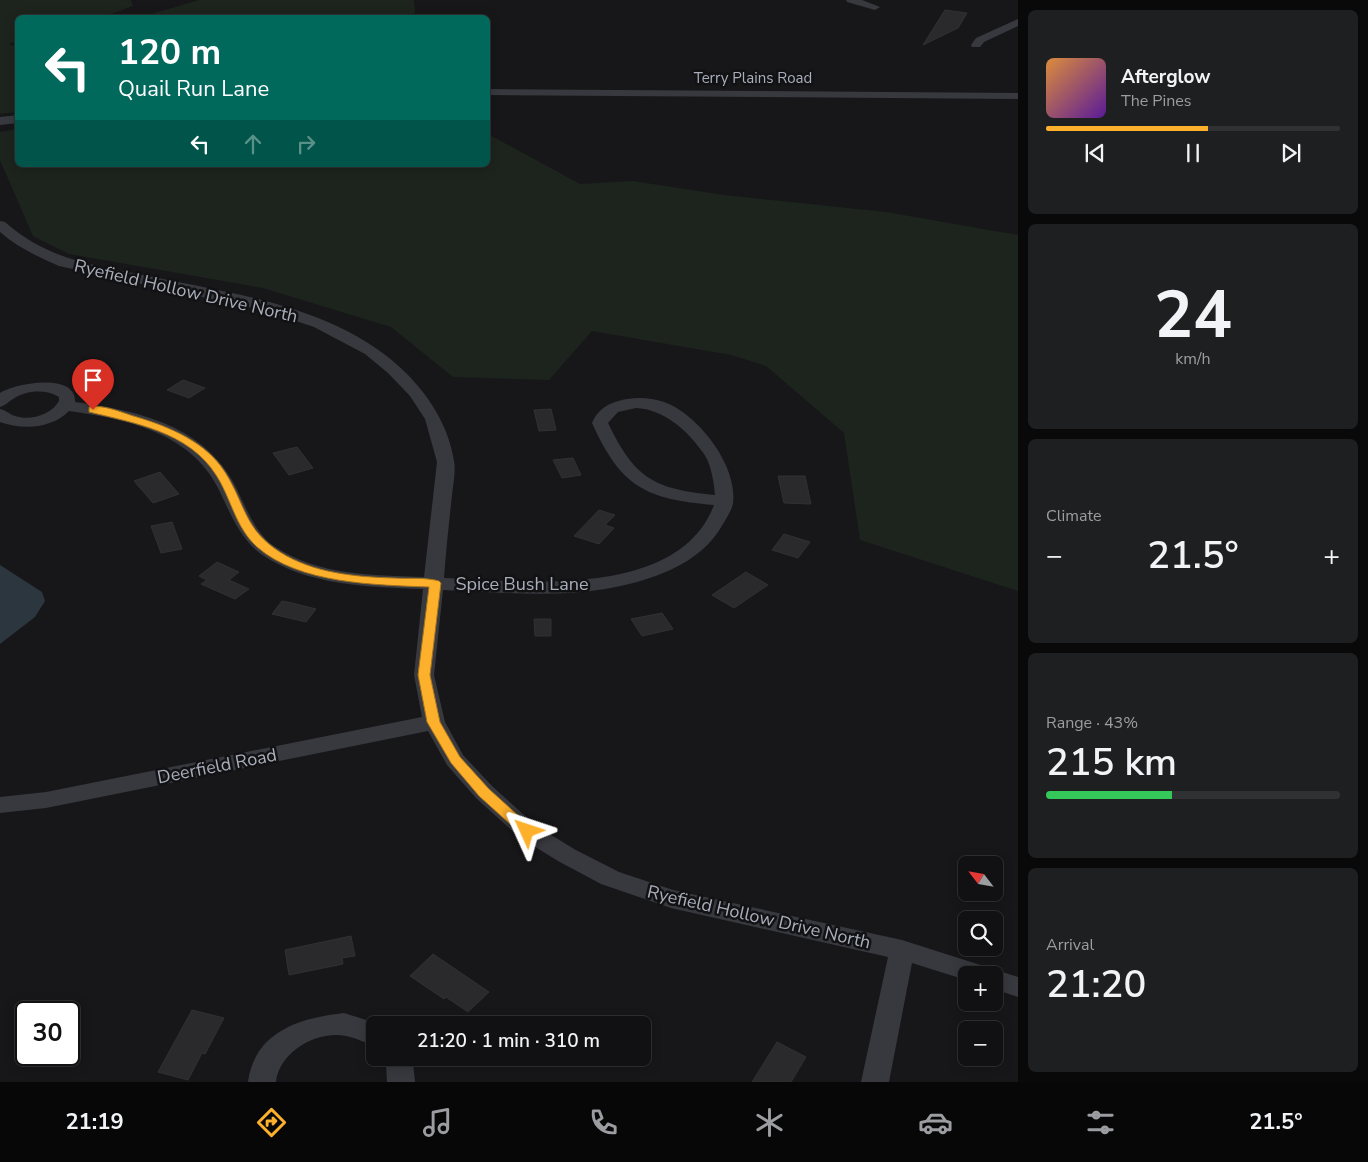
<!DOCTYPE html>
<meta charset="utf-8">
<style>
body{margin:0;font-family:"Nunito Sans",sans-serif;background:#1e1f21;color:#f1f3f6;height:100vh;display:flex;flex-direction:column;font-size:19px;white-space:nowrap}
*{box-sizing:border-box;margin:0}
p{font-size:16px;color:#9c9da0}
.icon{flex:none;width:28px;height:28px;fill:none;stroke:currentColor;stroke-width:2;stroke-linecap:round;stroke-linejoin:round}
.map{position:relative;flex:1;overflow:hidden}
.drawer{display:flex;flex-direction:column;gap:10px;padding:10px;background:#09090a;width:350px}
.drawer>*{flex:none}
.guide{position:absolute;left:15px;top:15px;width:475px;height:152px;border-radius:8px;box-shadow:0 2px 12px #0003,0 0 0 1px #303133;background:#00695c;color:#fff;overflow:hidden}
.needle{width:32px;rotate:301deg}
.buttons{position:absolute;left:958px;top:856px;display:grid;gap:10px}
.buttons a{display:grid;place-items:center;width:45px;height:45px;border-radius:8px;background:#111113;box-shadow:0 2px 12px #0003,0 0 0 1px #303133;font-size:25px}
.speed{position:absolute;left:15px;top:1001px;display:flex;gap:10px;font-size:25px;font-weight:700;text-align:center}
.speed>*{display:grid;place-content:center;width:65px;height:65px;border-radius:50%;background:#111113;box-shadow:0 2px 12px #0003,0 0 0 1px #303133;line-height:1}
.speed .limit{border:2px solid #111;border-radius:8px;background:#fff;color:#111}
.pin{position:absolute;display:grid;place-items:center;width:42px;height:42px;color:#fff;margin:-51px -21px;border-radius:50% 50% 50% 0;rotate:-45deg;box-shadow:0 0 5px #0007}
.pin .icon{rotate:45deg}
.me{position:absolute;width:55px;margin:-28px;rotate:312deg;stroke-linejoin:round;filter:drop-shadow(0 0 4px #0008)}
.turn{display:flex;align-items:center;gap:18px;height:105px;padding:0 20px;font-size:22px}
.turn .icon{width:65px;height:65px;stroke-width:2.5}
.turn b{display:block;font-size:35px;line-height:42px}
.lanes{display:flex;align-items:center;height:48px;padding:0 20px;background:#0003;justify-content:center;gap:25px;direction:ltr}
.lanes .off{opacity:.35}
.big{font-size:38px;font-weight:600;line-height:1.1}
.drawer .tile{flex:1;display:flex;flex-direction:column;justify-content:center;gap:8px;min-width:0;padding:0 18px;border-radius:8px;background:#1e1f21}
.drawer .dial{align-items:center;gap:0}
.dial b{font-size:65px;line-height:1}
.song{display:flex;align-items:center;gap:15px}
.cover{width:60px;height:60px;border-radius:8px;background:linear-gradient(135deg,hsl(30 70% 55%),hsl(270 70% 35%))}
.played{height:5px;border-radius:2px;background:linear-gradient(90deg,#fdb02b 55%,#303133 55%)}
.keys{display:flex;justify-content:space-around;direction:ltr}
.heat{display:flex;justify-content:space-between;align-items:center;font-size:28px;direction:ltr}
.charge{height:8px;border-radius:4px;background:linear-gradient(90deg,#34c759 43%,#303133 0)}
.trip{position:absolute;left:366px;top:1016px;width:285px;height:50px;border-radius:8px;background:#111113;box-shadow:0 2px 12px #0003,0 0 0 1px #303133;font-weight:600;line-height:50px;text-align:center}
.dock{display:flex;height:80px;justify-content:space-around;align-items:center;background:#070708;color:#9c9da0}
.dock .icon{width:35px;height:35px}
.dock .active{color:#fdb02b}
.dock b{font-size:22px;color:#f1f3f6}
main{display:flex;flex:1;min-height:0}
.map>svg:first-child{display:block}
</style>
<main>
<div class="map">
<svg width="1018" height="1082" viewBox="0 0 1018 1082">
<rect width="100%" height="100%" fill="#171719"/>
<!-- green -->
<g fill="#1c241d">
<polygon points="0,0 131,0 133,6 103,17 18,18 17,41 9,44 17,48 17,112 0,114"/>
<polygon points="199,0 414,0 415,13 407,18 141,17"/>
<polygon points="17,129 18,165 488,165 488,134 580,184 633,181 724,195 886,212 1018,235 1018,591 860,540 844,433 766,366 731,355 592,331 549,380 453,377 391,327 263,288 69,254 33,236 0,160 0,132"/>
</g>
<!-- water -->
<polygon fill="#2c363e" points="0,565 42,592 45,601 35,617 0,644"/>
<!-- building -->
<g fill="#2a2a2d" stroke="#313135">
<polygon points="945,10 967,13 958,28 923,45"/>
<polygon points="183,380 205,388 189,398 167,390"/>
<polygon points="551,409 556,430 539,431 534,410"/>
<polygon points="297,447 313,468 289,475 273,453"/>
<polygon points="573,458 581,475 562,478 553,460"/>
<polygon points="160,472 179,494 153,503 134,481"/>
<polygon points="778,476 805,476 811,504 784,503"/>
<polygon points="599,510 615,515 605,525 614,528 599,544 574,536"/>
<polygon points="172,522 182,549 161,553 151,526"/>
<polygon points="784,534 810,542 798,558 772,550"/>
<polygon points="217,562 239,572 229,580 249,589 235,599 201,584 207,580 199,576"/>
<polygon points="746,572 768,585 734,608 712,595"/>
<polygon points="282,601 292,603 316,609 306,622 272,614"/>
<polygon points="662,613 673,629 642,636 631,619"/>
<polygon points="534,619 551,619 551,636 535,636"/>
<polygon points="351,936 355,956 342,958 343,964 289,975 285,950"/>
<polygon points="433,954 489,992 468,1012 446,997 444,999 410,976"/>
<polygon points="192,1010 224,1018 205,1054 202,1053 188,1080 158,1072"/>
<polygon points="777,1042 806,1057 791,1082 752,1082"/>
</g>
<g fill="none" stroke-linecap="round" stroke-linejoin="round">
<!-- minor -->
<g fill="#37393e" fill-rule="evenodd">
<polygon points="846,0 862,0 880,7 875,10 847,2"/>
<polygon points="1018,19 1018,26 984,42 980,47 972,47 971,45 976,38"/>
<polygon points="488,89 1018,93 1018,99 488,95"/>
<polygon points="18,115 18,123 0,125 0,117"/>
<path d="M0,221L5,222C45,257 83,263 133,273C226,293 339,304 409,376C431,399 449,428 454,461C456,471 453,485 452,495C449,523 446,550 444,578C523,581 678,600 714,505C645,499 621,487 592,423C599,407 611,402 627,399C640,397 652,398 664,402C698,414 738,466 733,503C732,510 727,517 723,524C700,566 649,581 605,589C552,598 496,592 443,590L434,675L445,722L463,755L492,786L535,825L574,849L619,872L673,890L902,940L1018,977V997L994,989V975H966V980L912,963L889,1082H861L888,957L671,908L601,884L558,861L519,837L476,798L447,765L428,731L46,808L0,813V797L46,792L422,717L414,675L423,589C370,587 307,586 261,554C239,538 230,512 218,488C190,432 125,419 69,411C51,429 22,430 0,422V409C6,410 9,414 15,416C30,421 51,415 59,401V397C46,389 26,390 13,399C8,402 6,405 0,407V393C15,383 77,372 75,402C134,410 200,424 232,480C245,503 252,530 274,546C318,576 374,575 424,577L437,462L425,419L410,396L388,373L365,354L314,327L266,311L59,266C38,257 17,247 0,232ZM636,408C664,409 688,431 704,454C711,464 714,482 715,495C654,489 635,479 608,423L618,412Z"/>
<path d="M344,1013L382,1025H375V1046C365,1043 357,1038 346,1036C317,1030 279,1052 276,1082H248C255,1031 300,1018 344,1013Z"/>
<polygon points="382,1058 410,1058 413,1063 415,1082 387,1082 386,1064"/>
</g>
</g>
<!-- route -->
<path fill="#fdb02b" stroke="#a4721c" d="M89,407C104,404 123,413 137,417C170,427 206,442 225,472C246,505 244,529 280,552C313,573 356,577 394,578C408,579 425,577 439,581L441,583L430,675L440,722L460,757L489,789L532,828L534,831L532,835L527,836L522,835L479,796L451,763L427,722L418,675L429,587C376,585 299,584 257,547C235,527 231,498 216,475C189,432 134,423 89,412Z"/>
<g text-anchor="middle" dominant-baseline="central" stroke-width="5" stroke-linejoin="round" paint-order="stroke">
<!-- far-street labels -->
<g font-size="15" fill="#a8aeba" stroke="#121214">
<text x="753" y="78">Terry Plains Road</text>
</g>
<!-- street labels -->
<g font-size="18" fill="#a8aeba" stroke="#121214">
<text transform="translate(186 291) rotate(13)">Ryefield Hollow Drive North</text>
<text x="522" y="584">Spice Bush Lane</text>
<text transform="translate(217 766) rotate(-11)">Deerfield Road</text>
<text transform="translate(759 917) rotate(13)">Ryefield Hollow Drive North</text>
</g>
</g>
</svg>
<div class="buttons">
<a><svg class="needle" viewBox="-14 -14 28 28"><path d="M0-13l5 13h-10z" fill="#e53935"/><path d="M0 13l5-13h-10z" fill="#9c9da0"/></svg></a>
<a><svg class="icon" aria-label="search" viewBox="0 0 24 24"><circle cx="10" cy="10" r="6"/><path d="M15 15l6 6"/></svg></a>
<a>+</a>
<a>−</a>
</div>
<div class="speed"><div class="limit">30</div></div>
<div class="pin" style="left:93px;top:410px;background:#d93025"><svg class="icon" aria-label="arrive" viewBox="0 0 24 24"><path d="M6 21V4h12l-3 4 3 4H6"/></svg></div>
<svg class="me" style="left:527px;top:831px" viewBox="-20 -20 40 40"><path d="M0-17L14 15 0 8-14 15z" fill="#fdb02b" stroke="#fff" stroke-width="4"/></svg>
<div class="trip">21:20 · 1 min · 310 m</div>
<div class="guide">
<div class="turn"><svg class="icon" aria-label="left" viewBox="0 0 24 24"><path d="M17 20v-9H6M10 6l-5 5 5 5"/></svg><div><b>120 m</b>Quail Run Lane</div></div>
<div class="lanes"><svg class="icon" aria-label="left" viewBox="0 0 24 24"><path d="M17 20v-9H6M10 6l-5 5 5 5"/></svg><svg class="icon off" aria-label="ahead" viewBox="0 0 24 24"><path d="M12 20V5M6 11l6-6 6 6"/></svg><svg class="icon off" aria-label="right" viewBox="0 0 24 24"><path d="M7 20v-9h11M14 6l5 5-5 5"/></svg></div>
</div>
</div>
<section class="drawer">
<div class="tile">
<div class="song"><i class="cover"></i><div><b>Afterglow</b><p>The Pines</p></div></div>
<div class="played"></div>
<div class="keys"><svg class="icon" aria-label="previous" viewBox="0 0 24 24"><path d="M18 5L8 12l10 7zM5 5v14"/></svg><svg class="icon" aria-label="pause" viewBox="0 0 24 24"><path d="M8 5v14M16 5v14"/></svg><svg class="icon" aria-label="next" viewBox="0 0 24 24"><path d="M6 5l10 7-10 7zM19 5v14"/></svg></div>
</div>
<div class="tile dial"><b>24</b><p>km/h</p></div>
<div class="tile"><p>Climate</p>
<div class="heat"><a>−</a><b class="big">21.5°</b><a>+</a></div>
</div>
<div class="tile"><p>Range · 43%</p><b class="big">215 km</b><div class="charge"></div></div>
<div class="tile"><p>Arrival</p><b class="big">21:20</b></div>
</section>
</main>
<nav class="dock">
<b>21:19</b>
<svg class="icon active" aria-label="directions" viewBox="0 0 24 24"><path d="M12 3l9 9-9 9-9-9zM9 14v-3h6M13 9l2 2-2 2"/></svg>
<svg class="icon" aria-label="music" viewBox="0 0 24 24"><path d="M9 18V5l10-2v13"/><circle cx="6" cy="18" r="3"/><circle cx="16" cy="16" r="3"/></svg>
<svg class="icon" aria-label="phone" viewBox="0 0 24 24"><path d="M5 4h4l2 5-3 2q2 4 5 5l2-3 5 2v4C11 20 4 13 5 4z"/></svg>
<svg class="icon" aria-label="climate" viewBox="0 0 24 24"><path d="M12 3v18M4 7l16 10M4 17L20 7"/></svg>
<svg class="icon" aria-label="car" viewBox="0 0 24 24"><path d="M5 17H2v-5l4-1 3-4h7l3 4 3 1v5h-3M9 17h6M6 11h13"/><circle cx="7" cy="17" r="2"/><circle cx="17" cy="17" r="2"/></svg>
<svg class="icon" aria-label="filters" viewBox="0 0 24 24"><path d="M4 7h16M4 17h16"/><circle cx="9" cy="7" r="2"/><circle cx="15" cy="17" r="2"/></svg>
<b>21.5°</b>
</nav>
